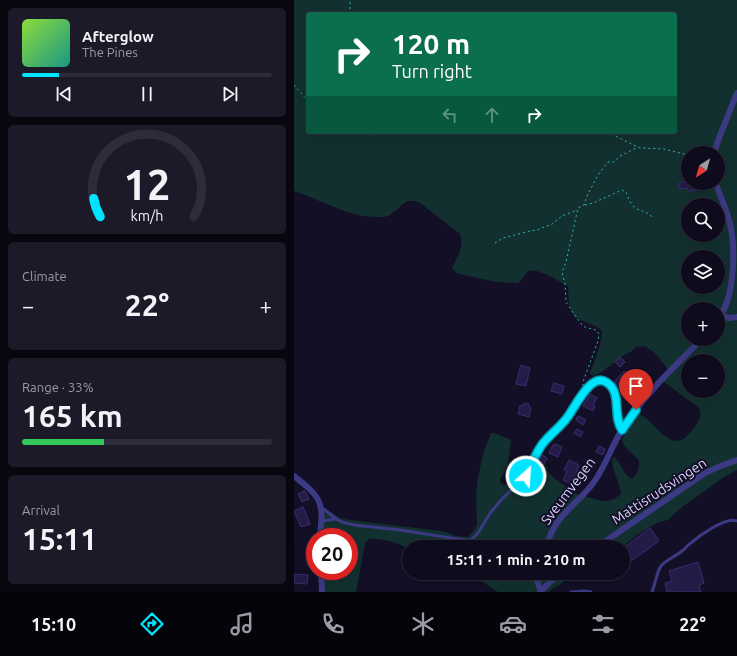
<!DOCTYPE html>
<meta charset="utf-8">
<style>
body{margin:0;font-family:Ubuntu,sans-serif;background:#1c1929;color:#f1f3f6;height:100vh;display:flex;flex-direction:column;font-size:15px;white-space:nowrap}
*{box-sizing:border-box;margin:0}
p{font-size:13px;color:#9b9ba3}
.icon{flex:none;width:22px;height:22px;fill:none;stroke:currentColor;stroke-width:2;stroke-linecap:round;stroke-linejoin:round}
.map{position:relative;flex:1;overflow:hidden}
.side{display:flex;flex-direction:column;gap:8px;padding:8px;background:#08060f;width:294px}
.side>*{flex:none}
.hud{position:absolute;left:12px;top:12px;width:371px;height:122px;border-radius:4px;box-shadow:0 4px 16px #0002,0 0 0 1px #2e2b3b;background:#0b6e4f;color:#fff;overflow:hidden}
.needle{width:26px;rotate:217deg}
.tools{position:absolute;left:387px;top:146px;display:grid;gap:8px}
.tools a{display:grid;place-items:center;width:44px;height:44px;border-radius:50%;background:#0e0b1c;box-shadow:0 4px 16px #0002,0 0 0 1px #2e2b3b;font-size:20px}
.speed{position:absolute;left:12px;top:528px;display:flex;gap:8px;font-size:20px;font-weight:700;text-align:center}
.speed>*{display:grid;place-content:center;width:52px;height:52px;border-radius:50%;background:#0e0b1c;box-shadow:0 4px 16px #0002,0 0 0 1px #2e2b3b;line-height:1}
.speed .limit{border:6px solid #d22;background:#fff;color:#111}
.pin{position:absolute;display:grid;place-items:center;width:34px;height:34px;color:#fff;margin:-41px -17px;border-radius:50% 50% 50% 0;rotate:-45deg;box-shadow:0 0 4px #0007}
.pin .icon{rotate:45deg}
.me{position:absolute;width:44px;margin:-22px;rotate:26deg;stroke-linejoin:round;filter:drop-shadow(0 0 3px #0008)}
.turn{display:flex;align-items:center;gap:14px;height:84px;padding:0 20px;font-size:18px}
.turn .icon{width:52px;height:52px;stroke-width:2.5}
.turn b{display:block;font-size:28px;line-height:34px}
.lanes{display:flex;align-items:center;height:38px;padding:0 20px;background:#0003;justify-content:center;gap:20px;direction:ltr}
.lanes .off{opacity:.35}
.big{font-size:30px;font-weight:600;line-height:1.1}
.side .tile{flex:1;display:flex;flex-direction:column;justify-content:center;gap:6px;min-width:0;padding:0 14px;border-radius:6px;background:#1c1929}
.side .dial{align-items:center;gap:0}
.dial svg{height:104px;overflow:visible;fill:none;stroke:#2e2b3b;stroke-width:7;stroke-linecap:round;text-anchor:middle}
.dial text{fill:#f1f3f6;stroke:none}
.song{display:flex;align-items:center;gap:12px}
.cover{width:48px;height:48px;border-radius:6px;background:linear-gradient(135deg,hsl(90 70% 55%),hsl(170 70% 35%))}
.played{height:4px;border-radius:2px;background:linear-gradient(90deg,#00e5ff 15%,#2e2b3b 15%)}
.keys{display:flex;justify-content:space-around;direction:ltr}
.heat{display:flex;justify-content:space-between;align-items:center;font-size:22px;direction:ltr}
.charge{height:6px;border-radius:3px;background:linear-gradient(90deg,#34c759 33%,#2e2b3b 0)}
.trip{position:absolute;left:108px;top:540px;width:228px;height:40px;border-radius:20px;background:#0e0b1c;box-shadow:0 4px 16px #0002,0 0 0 1px #2e2b3b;font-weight:600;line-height:40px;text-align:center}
.tabs{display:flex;height:64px;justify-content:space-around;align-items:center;background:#06040b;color:#9b9ba3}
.tabs .icon{width:28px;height:28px}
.tabs .on{color:#00e5ff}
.tabs b{font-size:18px;color:#f1f3f6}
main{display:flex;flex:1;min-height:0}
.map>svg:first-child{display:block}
</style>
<main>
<section class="side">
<div class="tile">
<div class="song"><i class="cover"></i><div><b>Afterglow</b><p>The Pines</p></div></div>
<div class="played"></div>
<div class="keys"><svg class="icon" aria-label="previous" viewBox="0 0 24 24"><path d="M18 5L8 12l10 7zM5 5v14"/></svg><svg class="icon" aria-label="pause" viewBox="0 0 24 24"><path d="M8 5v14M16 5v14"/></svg><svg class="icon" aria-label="next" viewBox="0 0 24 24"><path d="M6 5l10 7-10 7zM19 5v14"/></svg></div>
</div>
<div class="tile dial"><svg viewBox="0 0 100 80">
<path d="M14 69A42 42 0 1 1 86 69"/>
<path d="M14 69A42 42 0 0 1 9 55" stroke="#00e5ff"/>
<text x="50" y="56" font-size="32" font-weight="700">12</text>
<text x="50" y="72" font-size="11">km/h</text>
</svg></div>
<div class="tile"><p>Climate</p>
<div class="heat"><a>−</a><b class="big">22°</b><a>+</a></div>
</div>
<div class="tile"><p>Range · 33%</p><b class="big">165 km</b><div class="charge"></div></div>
<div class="tile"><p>Arrival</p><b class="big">15:11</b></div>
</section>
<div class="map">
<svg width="443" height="592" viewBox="0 0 443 592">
<rect width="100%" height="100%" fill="#130f26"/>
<!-- green -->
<g fill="#12302f" fill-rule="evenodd">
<path d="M0,0H443V470L430,477L388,507L374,520L365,522L344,534L328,547H115V549C103,543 89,538 75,539L71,544L62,592H26L27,571H55V537H24C24,526 23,516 29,507L46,518L55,520L148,531L162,536L174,537L180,530L183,525L182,494L184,478L189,454L197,433H200L217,440L214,464L207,478L206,481L207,484L210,485L216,483L241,453L248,459L251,464L255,473L261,479L284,495H287L308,501H314L320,499L327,494V491L319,468L318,459L320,457C328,464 329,473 337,479C343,476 346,467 345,460C339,454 329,448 328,439L342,415L345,413C347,415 350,417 353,419C360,425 372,441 383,441C390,441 396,433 400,428C405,420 408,417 405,408L370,382V379L374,371L373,368L361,353L351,346L342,347L338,351L330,355L308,372L300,376L295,374C299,368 311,335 307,330C301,323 285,323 278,313C275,309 274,292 274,286C266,282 244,268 235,271C231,273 228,280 224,283L202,282L165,274L160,271L158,268C163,256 171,247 166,234L126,203C111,196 108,207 97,214C94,217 89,217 85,217C55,218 28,200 0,191ZM14,14H381V132H14ZM394,153H424V183H394ZM394,205H424V235H394ZM394,257H424V287H394ZM394,309H424V339H394ZM394,361H424V391H394Z"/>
<polygon points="175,573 282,573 264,586 258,589 255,592 204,592"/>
</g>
<!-- building -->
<g fill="#241b47" stroke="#3b2d73">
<polygon points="394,181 394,183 405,183 406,189 394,191 393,188 385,189 385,183"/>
<polygon points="326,357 331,362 326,367 321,362"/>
<polygon points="227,365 236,368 232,386 222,384"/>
<polygon points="330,371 340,380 333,387 330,384 327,388 320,382"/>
<polygon points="260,383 270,386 268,394 257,391"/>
<polygon points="296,394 303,398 299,405 301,406 299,411 289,406"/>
<polygon points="230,403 235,404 235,407 237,408 235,417 224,414 226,405 229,406"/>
<polygon points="284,416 292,420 289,425 282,420"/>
<polygon points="283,429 289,432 286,437 280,433"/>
<polygon points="261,444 268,447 267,449 264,457 255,453 259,445 260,445"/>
<polygon points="305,446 311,449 309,455 302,452"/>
<polygon points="248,455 253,458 250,464 245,461"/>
<polygon points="275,460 285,465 282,473 287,475 282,486 269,480 273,471 270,470"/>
<polygon points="11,491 15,499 8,502 4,494"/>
<polygon points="9,507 16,524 7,527 0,511"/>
<polygon points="356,528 365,541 329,567 329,548"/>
<polygon points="404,562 410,583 405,585 407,592 373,592 371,583 378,581 375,571"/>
<polygon points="0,574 14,575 13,584 0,583"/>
</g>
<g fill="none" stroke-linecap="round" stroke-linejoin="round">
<!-- path -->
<g stroke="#2fb8b0" stroke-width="1" stroke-dasharray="2 3" stroke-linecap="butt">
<polyline points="56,14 56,0"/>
<polyline points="0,85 14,101"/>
<polyline points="48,132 82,135 87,132"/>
<polyline points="313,132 346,148 370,149 394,155"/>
<path d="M291,205L299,203L328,190L332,192C334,198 337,206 343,209C350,212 352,211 358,217"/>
<polyline points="201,243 209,238 236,231 243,230 250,227 257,225 268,216 283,210"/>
<polyline points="289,386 289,382 304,341 305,334 302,330 291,327 287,324 272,302 271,284 268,272 272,262 284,208 290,205 294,194 304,175 314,162 320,162 326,156 344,147"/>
</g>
<!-- lane -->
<g stroke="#3d3a85" stroke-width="3">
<polyline points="27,509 30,509 42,519 48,522 60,525 106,530 170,540 177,540 184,533 197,512 208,499 232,476 248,444 272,419 290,392 299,383 307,380 310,380 317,387 322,401 325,425 328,430"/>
<polyline points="28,521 42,519"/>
<polyline points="277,592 290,591 297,592"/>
<path d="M358,592C361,585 363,571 367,566C372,560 382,556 388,551C391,549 393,545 397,543C405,536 432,516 443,521"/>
</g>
<!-- street -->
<g stroke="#3d3a85" stroke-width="6">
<polyline points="420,153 425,138 443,93"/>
<path d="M422,183C426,197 433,210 436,224C441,244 440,274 435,295C433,304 429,312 424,320"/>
<polyline points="427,316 435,318 443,317"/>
<path d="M0,476C11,485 25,494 27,509C29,518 26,528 26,537"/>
<path d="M252,547C255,537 259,528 265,520C276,506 290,496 300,482C312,465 318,445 329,428C350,395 380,367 408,339"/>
<polyline points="303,547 411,473 429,465 443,460"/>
<polyline points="27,571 28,592"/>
<path d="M243,573C242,580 244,585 247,591"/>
<polyline points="246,592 255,583 267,573"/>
</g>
</g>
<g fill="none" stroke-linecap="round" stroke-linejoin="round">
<defs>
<path id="route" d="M232,476C236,467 244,448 251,441C258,433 266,427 272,419C280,410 296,372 312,382C329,392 318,416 328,430L342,410"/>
</defs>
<!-- route casing -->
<use href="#route" stroke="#0095a6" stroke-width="10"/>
<!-- route -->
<use href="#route" stroke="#00e5ff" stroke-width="7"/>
</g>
<g text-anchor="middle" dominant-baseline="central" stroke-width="4" stroke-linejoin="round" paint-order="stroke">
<!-- street labels -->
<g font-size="14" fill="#d9d4ff" stroke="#130f26">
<text transform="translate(274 491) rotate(-53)">Sveumvegen</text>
<text transform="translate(365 491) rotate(-33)">Mattisrudsvingen</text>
</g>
</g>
</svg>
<div class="tools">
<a><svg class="needle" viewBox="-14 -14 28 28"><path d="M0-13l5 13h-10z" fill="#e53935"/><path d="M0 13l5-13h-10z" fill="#9b9ba3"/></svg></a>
<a><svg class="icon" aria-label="search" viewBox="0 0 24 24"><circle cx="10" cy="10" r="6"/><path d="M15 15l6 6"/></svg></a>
<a><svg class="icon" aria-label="layers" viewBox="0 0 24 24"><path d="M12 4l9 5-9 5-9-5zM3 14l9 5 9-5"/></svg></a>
<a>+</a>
<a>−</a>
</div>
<div class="speed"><div class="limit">20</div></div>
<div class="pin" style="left:342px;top:410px;background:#d93025"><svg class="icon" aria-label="arrive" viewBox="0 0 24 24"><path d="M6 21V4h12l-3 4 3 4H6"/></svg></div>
<svg class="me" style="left:232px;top:476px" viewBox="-20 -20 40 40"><circle r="17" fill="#00e5ff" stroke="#fff" stroke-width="3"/><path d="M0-11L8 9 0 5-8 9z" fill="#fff"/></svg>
<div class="trip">15:11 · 1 min · 210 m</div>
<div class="hud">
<div class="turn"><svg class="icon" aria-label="right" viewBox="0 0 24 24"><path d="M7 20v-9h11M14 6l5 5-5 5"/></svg><div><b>120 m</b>Turn right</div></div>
<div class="lanes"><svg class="icon off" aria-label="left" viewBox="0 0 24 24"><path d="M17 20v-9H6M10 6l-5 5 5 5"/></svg><svg class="icon off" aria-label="ahead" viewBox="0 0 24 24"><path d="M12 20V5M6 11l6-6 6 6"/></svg><svg class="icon" aria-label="right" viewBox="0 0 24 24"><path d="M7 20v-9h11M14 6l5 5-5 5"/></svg></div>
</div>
</div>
</main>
<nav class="tabs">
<b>15:10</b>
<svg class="icon on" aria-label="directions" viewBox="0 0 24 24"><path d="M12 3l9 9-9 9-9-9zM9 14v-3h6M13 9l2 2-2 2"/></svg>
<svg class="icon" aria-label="music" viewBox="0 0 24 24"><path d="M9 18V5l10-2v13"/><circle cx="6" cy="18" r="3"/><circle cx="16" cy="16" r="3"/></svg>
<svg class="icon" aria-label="phone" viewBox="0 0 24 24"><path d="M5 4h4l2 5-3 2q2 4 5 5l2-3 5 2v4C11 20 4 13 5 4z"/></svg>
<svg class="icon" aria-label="climate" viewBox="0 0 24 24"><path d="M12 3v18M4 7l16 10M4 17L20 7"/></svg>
<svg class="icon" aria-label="car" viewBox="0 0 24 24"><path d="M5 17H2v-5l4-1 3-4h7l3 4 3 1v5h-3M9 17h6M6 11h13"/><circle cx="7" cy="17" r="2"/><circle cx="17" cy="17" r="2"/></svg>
<svg class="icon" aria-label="filters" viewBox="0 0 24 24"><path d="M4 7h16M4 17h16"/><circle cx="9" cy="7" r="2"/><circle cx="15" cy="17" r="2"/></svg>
<b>22°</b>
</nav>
